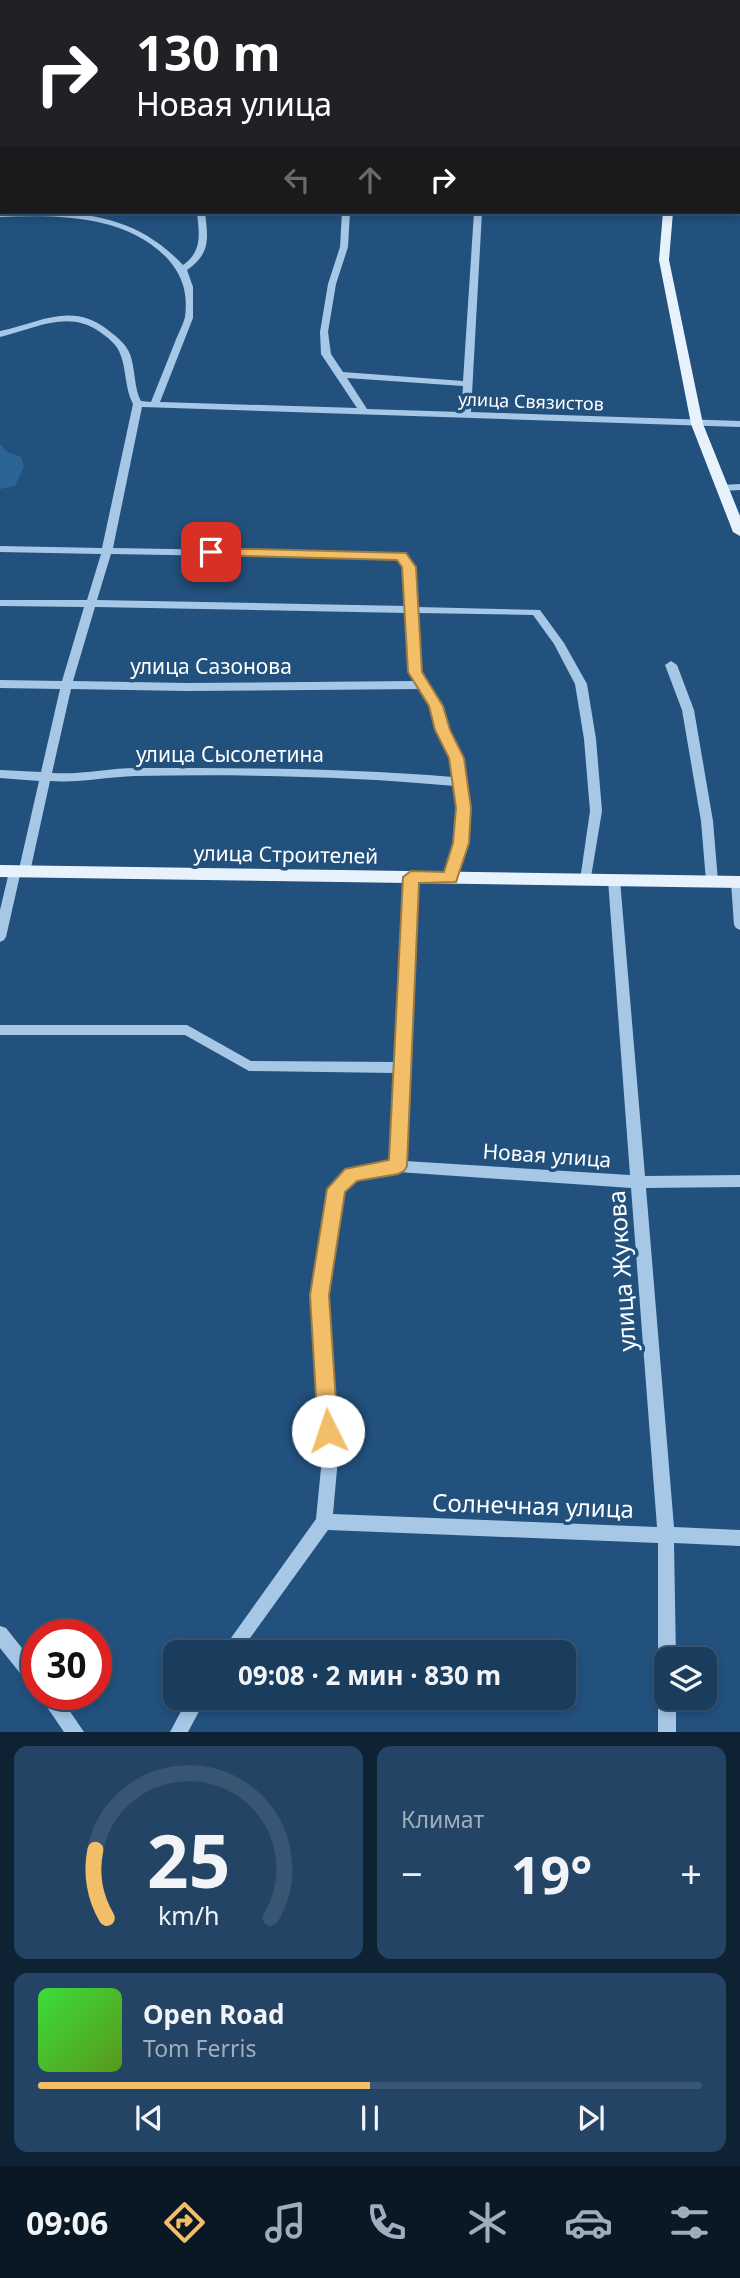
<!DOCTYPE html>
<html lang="ru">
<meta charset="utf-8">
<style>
body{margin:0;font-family:"Noto Sans",sans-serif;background:#234464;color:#f1f3f6;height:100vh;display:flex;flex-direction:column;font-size:26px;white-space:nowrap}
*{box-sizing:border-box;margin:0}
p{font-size:23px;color:#9faebc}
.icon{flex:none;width:38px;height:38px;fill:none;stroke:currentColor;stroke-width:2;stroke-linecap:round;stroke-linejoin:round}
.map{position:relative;height:1732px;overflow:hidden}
.details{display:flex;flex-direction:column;gap:14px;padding:14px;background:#0e2234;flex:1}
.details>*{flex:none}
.hud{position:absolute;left:0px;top:0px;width:740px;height:214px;box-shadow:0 4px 10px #0003,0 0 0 2px #385673;background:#202124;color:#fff;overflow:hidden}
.controls{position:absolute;left:654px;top:1647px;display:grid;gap:14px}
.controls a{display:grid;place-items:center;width:63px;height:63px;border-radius:14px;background:#1a3d5e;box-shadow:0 4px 10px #0003,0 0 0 2px #385673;font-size:35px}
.speed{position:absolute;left:21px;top:1619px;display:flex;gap:14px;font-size:35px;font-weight:700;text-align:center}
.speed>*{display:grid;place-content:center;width:91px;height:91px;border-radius:50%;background:#1a3d5e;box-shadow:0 4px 10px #0003,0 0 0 2px #385673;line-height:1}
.speed .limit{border:10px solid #d22;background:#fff;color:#111}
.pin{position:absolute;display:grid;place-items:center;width:60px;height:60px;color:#fff;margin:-30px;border-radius:14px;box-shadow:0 4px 10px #0006}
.me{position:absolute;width:77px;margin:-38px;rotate:356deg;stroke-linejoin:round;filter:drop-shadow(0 0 5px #0008)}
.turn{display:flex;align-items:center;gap:24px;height:147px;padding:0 21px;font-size:32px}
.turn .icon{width:91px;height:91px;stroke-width:2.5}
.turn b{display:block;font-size:49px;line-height:60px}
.lanes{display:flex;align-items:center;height:66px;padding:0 21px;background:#0003;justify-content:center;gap:35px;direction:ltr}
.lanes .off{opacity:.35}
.big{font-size:52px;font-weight:700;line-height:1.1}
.details .card{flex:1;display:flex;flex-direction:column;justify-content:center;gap:10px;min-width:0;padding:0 24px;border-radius:14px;background:#234464}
.details .dial{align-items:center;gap:0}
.dial svg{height:182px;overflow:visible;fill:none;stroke:#385673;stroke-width:7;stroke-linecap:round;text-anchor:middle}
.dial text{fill:#f1f3f6;stroke:none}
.song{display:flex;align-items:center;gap:21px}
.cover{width:84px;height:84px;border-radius:10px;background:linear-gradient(135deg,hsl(120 70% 55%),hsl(90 70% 35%))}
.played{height:7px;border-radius:4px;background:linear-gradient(90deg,#f2bf68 50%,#385673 50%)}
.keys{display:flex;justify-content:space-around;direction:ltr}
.heat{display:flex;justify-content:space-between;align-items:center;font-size:38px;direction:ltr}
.details .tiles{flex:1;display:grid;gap:14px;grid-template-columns:1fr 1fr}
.card:last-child{grid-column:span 2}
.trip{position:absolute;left:163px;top:1640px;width:413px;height:70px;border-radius:14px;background:#1a3d5e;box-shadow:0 4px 10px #0003,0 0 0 2px #385673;font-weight:700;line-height:70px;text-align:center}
.tabs{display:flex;height:112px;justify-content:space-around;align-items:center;background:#0a1826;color:#9faebc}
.tabs .icon{width:49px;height:49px}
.tabs .active{color:#f2bf68}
.tabs b{font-size:32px;color:#f1f3f6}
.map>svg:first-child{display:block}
</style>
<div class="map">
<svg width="740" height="1732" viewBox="0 0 740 1732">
<rect width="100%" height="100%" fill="#22517e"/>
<!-- green -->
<g fill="#2c6496">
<polygon points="189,0 486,0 487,2 186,2"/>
<polygon points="0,444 7,452 21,457 24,467 15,486 0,489"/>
</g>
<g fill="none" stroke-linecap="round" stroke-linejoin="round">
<!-- minor -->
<g fill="#a6c8e6" fill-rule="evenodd">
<rect x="0" y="50" width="2" height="5"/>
<polygon points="0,86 2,86 0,91"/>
<rect x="0" y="155" width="2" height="5"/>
<path d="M55,212C107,215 146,226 183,265C203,251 199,233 197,212H205C208,239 211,253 187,270L193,287V318L160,402L357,408L321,354L320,332L328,284L340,247L342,212H350L348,247L336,284L328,332L331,354L343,372L463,381L474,212H482L471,412L740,421V427L142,407L113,548L401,553C419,563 415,588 417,607L540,610L564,643L587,684L596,739L602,811L590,883L586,885L580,880L590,811L584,739L575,684L554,644L533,615L417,613L421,672L442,706L448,730L462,758L470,808L467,843L454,881H446L444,878C454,845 460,821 455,786C349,776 241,774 135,776C107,777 79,783 50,781L30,872L28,875H20L6,937L4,940L0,942V910L9,872L11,869H19L39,781L0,778V770L41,772L60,689L0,688V680L62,681L84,607L0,606V600H87L101,554L0,552V546L102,548L133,404C124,387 127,368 119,351C115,343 107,337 100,332C68,309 34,329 0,337V331C39,323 72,301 108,330C117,337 126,344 130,354C135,368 134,383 139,397L141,401L151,402C159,382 167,362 175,342C178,334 183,325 185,317C188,293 183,276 167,258C124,214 57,215 0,217V213ZM347,378L463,386L461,412L367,409ZM111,554L398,559L404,567L406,606L97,600ZM95,607L406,613L409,672L415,681L187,683L73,681ZM71,689L187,691L420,689L430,706L436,730L450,758L453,777C348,768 243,768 137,768C109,768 81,775 52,773Z"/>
<polygon points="740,484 740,490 722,491 717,488 722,485"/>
<polygon points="671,661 677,665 694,710 713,821 718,881 712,886 706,881 701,821 682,710 665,665"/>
<path d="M411,872L417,877L405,1161L630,1175L608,880L614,875L620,880L645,1176L740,1175V1187L646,1188L674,1527L740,1530V1546L674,1543L676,1659H667V1667L661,1665L658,1659V1543L328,1530L240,1652H221L316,1519L322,1458L312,1295L330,1189L347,1171L391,1161L395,1073L249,1071L185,1035H0V1025H187L251,1061L396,1062L405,877ZM398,1172L631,1188L657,1527L333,1514L338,1458L326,1295L344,1192L356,1180Z"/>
<polygon points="737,877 740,878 740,930 736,928 734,925 731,882"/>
<polygon points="0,1626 6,1628 37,1667 37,1690 31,1687 0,1648"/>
<polygon points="667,1689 667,1698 676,1698 676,1732 658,1732 658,1698 661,1692"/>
<polygon points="38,1694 58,1694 84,1732 64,1732"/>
<polygon points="188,1698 206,1698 188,1732 170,1732"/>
</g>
<!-- major -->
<g fill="#e8f2fd" fill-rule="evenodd">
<polygon points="703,0 711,0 702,2"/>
<polygon points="663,212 673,212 669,260 703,424 740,516 740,536 733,532 691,424 659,260"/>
<polygon points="0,865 740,876 740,888 0,877"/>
</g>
</g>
<!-- route -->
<polygon fill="#f2bf68" stroke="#9d7c44" stroke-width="2" points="211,548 406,553 416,567 422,672 443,706 450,730 464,758 471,808 469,843 456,882 419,883 407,1166 404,1171 398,1174 357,1181 345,1192 329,1295 338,1431 335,1438 328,1440 321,1438 318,1431 310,1295 327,1189 345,1169 389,1160 403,877 411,871 444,872 453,843 456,808 449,758 435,730 429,706 408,672 402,567 397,560 206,555 206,550"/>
<g text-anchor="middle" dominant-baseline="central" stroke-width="7" stroke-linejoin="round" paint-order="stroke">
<!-- far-street labels -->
<g font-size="18" fill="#fff" stroke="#22517e">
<text transform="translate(531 401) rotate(2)">улица Связистов</text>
</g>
<!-- street labels -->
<g font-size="21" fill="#fff" stroke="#22517e">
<text x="211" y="666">улица Сазонова</text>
<text x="230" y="754">улица Сысолетина</text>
<text transform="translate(286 854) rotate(1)">улица Строителей</text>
<text transform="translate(547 1155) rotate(4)">Новая улица</text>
</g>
<!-- near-street labels -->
<g font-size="24" fill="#fff" stroke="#22517e">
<text transform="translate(621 1271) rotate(-94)">улица Жукова</text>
<text transform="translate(533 1505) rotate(2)">Солнечная улица</text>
</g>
</g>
</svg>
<div class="controls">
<a><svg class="icon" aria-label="layers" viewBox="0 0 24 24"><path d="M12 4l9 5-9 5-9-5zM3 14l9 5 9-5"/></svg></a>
</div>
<div class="speed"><div class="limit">30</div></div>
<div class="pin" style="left:211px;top:552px;background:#d93025"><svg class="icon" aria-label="arrive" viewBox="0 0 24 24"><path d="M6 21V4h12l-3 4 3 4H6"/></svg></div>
<svg class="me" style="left:328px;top:1431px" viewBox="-20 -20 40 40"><circle r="19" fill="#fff"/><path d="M0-13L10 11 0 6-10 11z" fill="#f2bf68"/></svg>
<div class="trip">09:08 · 2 мин · 830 m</div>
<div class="hud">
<div class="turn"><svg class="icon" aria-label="right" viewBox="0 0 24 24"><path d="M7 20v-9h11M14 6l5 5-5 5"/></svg><div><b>130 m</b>Новая улица</div></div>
<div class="lanes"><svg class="icon off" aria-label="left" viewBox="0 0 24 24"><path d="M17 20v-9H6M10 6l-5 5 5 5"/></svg><svg class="icon off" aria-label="ahead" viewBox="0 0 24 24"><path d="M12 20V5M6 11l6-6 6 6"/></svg><svg class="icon" aria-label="right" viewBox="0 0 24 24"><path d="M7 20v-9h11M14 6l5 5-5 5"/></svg></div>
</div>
</div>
<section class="details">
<div class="tiles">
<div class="card dial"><svg viewBox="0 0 100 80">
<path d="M14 69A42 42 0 1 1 86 69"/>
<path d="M14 69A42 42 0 0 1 9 39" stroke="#f2bf68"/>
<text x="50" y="56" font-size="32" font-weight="700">25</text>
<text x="50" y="72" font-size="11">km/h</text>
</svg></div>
<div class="card"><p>Климат</p>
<div class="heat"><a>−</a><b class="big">19°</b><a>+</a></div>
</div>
<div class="card">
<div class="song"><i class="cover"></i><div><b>Open Road</b><p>Tom Ferris</p></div></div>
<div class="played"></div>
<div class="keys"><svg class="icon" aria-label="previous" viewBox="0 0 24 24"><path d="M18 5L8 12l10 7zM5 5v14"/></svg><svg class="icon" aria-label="pause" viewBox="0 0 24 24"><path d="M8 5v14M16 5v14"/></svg><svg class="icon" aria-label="next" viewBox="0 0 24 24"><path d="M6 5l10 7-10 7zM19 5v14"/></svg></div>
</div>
</div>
</section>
<nav class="tabs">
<b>09:06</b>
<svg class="icon active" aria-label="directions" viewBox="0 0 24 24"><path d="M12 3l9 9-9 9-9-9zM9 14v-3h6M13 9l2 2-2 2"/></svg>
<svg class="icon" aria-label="music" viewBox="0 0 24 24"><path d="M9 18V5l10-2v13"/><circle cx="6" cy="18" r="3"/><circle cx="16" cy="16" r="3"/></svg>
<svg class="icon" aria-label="phone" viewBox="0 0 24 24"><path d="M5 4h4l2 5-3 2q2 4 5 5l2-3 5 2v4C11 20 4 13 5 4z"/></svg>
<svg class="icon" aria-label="climate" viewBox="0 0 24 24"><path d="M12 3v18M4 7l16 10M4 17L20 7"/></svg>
<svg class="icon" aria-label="car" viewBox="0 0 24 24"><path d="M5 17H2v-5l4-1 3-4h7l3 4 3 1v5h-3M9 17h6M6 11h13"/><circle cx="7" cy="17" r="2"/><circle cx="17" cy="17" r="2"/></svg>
<svg class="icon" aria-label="filters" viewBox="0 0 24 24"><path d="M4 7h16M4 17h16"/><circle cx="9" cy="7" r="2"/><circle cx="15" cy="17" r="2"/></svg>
</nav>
